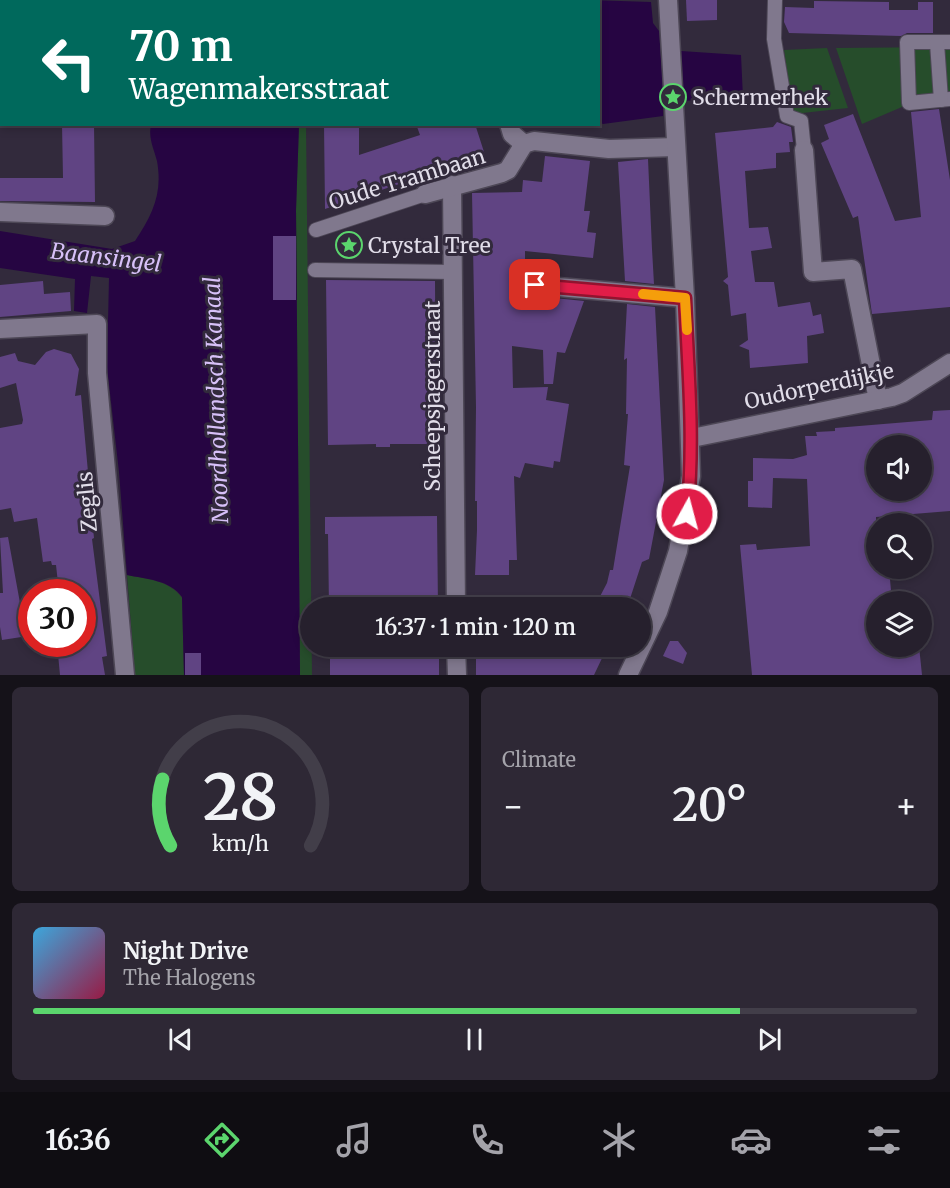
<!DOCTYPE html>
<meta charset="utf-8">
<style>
body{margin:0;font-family:Merriweather,serif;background:#2e2835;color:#f1f3f6;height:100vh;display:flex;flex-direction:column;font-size:22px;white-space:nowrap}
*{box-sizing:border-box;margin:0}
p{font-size:20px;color:#a4a3aa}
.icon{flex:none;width:33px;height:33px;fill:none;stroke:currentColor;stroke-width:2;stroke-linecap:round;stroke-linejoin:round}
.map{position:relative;height:675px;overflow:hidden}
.sheet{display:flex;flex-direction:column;gap:12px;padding:12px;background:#151219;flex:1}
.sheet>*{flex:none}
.top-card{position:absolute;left:0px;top:0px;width:600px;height:126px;box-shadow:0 3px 9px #0003,0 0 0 2px #423e49;background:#00695c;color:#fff;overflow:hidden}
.tools{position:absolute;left:866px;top:435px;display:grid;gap:12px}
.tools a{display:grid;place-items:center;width:66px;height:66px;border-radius:50%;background:#26202d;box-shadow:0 3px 9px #0003,0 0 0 2px #423e49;font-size:30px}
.speed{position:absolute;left:18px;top:579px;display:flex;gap:12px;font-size:30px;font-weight:700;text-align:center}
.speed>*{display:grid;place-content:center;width:78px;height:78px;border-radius:50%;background:#26202d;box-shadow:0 3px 9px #0003,0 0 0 2px #423e49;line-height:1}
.speed .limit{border:9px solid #d22;background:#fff;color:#111}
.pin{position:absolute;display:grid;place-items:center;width:51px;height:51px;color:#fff;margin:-26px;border-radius:12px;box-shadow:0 3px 9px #0006}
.me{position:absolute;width:66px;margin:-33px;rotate:7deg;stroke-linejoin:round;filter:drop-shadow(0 0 4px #0008)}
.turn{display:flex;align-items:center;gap:21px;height:126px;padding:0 30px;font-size:27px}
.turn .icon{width:78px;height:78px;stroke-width:2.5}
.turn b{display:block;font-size:42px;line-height:51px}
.big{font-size:45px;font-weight:600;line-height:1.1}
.sheet .widget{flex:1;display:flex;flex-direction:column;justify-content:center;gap:9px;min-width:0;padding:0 21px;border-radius:9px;background:#2e2835}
.sheet .dial{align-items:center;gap:0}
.dial svg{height:156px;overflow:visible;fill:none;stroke:#423e49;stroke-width:7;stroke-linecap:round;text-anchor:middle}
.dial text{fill:#f1f3f6;stroke:none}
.song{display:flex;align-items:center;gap:18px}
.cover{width:72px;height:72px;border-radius:9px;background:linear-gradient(135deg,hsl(200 70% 55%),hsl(340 70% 35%))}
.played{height:6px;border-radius:3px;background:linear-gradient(90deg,#5bd56d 80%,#423e49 80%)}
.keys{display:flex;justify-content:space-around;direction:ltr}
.heat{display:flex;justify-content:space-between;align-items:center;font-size:33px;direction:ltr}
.sheet .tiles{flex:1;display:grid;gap:12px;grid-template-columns:1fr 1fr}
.widget:last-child{grid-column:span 2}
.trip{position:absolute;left:300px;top:597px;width:351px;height:60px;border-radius:30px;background:#26202d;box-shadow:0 3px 9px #0003,0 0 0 2px #423e49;font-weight:600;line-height:60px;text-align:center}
.dock{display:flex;height:96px;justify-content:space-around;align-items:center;background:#0f0d12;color:#a4a3aa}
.dock .icon{width:42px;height:42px}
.dock .selected{color:#5bd56d}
.dock b{font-size:27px;color:#f1f3f6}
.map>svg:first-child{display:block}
</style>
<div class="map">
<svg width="950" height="675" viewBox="0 0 950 675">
<rect width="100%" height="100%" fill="#322a3c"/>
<!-- green -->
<g fill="#264d2b">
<polygon points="950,47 950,98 909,104 862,124 836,48"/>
<polygon points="827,48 848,108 793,114 784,50"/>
<polygon points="299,125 306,125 312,675 300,675 296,210"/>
<path d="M127,575C146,579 170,580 182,598L184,675H135Z"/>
</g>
<!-- water -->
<g fill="#260542">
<polygon points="143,0 295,0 295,1 143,2"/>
<polygon points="590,0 651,2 653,23 659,31 662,73 680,72 681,51 741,55 743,98 681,101 680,84 663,85 663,116 603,124 599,122 598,2"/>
<path d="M151,125H299L296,210L300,675H184L182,597C170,580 146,579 127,575L119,472L107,367L109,278L91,276L87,313L74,311L75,279L0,268V231L112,249L135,241C152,215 163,194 157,161C154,149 148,138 151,125Z"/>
</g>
<!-- building -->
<g fill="#604483" fill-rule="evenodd">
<polygon points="686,0 717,0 717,20 687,21"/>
<polygon points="814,1 889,2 889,10 918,10 918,2 933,2 933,33 907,33 901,36 789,33 784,22 785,7 814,8"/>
<polygon points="939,109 950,180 950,307 872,314 858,216 853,218 821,143 829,139 824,125 853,114 895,221 921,217 911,112"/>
<polygon points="777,122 791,127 793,142 789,142 790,152 776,153 776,168 745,171 749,228 768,227 772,248 751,251 755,282 774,282 778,307 810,302 813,316 821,314 824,333 807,336 808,363 750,368 749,350 739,346 748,340 746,313 731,316 728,285 723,281 728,277 715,133 773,127"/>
<polygon points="62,124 94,124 95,202 0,201 0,178 63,178"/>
<polygon points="324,124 359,124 359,155 420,135 416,124 475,124 485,155 325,209"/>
<polygon points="545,156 590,161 584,211 590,211 587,232 596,233 593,258 525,251 525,292 534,296 584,301 565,353 557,352 553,384 544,384 543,350 512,346 513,388 548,387 546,400 569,404 560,462 554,461 553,468 525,463 520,478 514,476 517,560 509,560 509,575 475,575 477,530 477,501 475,501 476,407 472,193 522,192 523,180 542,182"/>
<polygon points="648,159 652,249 654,284 625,281 618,162"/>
<rect x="273" y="236" width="23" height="64"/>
<polygon points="326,280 435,281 436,444 390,444 390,447 376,447 376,444 328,445"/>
<polygon points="43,281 44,294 70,292 71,311 0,317 0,285"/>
<polygon points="627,304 655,307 664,480 649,559 642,562 627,608 594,608 607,583 610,570 613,570 630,466 624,465 628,414 626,414 627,358 624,360"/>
<polygon points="54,349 71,354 79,369 75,396 81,395 94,538 92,539 107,656 102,657 105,675 60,675 57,644 82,644 82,592 59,592 56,565 52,565 51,561 43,562 37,518 14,522 11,508 0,510 0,428 22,424 23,420 16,383 0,388 0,357 15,353 18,361 35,365 46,352"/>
<path d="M950,410V511L876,517V568H889L892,602H876V646H919L922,675H752L740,545L756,544L757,550L810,546L807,479L773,478L772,508L748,507V481H753V458L793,459L807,455L805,436H817L816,432L835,431V428L932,420L933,411ZM876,446H921V490H876Z"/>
<polygon points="437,516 438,608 329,608 328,534 325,534 325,517"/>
<polygon points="8,537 22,614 24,614 28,636 2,640 0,627 0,593 3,593 0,538"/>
<polygon points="670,641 678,641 687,653 683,664 663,656"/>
<rect x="330" y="646" width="109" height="29"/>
<polygon points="491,652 507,652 507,655 604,654 594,675 476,675 476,656 491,655"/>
<rect x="185" y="653" width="16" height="22"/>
</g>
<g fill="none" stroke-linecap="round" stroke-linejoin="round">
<defs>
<g id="pedestrian">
<polyline points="775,0 774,39 787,116 801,121 804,150"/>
<polyline points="950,42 907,42 909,103 950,99"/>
<polyline points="937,43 941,100"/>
<polyline points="316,230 425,194"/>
<polyline points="315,270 453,272"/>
</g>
<g id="minor">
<polyline points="127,0 127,2"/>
<polyline points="463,2 467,0"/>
<polyline points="0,89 2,89"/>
<polyline points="509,124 512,134 524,144"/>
<polyline points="804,150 813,272 852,269 878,400"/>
<polyline points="452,185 456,608"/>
<polyline points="425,194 502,173 508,170 524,144 534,141 609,149 676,147"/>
<polyline points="0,212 105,216"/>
<polyline points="535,285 685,298"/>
<polyline points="0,329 97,324 97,373 125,675"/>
<polyline points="692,438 892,397 903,393 950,363"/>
<polyline points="456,646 457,675"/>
<polyline points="628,675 658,612 678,551 691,476 685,298 668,0"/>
</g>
</defs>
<!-- pedestrian casing -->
<use href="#pedestrian" stroke="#4d4756" stroke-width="16"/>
<!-- minor casing -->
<use href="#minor" stroke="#4d4756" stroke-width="21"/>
<!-- pedestrian -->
<use href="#pedestrian" stroke="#80788d" stroke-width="14"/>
<!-- minor -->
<use href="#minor" stroke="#80788d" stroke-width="18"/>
</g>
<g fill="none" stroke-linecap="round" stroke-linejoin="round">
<defs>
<path id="route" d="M535,285L685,298C688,370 695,442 687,514"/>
</defs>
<!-- route casing -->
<use href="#route" stroke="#92132f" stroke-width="15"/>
<!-- route -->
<use href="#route" stroke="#e11d48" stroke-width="10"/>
<!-- slow -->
<polyline stroke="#f59e0b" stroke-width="10" points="643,294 685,298 687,330"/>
</g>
<!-- icons -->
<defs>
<symbol id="sight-ring" viewBox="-11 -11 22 22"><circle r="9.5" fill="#322a3c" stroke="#5bd56d" stroke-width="1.5"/><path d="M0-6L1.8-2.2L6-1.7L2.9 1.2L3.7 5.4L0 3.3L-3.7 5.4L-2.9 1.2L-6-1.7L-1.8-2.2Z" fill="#5bd56d"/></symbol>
</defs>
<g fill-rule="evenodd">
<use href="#sight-ring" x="658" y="82" width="30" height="30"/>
<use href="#sight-ring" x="334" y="230" width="30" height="30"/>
</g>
<g text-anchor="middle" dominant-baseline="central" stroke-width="6" stroke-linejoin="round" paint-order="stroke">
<!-- poi labels -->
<g font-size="21" fill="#e1dde9" stroke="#322a3c" text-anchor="start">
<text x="692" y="97">Schermerhek</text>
<text x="368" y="245">Crystal Tree</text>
</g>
<!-- street labels -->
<g font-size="21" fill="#e1dde9" stroke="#322a3c">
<text transform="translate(407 179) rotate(-17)">Oude Trambaan</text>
<text transform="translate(819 386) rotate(-12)">Oudorperdijkje</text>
<text transform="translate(432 396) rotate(-90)">Scheepsjagerstraat</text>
<text transform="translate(87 502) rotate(-95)">Zeglis</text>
</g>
<!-- water labels -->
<g font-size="22" font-style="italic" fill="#d7c0f8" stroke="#322a3c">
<text transform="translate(106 257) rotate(7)">Baansingel</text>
<text transform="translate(216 400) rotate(-92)">Noordhollandsch Kanaal</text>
</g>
</g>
</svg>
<div class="tools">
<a><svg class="icon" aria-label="sound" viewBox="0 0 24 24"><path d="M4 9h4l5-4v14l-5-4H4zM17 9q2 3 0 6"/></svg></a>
<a><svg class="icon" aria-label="search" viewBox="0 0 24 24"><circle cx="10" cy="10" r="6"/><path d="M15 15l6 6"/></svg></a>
<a><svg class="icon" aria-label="layers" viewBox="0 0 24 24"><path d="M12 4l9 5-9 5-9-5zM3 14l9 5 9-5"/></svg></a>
</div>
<div class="speed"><div class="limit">30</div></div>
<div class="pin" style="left:535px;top:285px;background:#d93025"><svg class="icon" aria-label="arrive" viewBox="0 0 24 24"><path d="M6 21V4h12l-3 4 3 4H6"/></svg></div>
<svg class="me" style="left:687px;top:514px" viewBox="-20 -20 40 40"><circle r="17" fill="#e11d48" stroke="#fff" stroke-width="3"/><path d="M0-11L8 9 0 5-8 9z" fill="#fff"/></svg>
<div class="trip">16:37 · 1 min · 120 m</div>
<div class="top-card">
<div class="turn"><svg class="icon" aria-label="left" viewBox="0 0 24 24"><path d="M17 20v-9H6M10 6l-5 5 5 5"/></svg><div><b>70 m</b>Wagenmakersstraat</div></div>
</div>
</div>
<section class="sheet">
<div class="tiles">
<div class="widget dial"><svg viewBox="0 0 100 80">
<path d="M14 69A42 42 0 1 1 86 69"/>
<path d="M14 69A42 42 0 0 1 10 35" stroke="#5bd56d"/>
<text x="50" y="56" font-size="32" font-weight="700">28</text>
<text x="50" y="72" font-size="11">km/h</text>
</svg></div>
<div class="widget"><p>Climate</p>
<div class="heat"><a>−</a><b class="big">20°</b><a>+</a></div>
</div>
<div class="widget">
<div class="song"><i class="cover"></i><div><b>Night Drive</b><p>The Halogens</p></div></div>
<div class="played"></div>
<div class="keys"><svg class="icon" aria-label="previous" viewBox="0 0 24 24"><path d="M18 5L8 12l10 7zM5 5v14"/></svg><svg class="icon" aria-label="pause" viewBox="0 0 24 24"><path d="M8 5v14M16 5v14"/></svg><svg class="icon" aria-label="next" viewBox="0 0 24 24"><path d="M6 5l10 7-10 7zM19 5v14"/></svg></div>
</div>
</div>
</section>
<nav class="dock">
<b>16:36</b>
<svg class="icon selected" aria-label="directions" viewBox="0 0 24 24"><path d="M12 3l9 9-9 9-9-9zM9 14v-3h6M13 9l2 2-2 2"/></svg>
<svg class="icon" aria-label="music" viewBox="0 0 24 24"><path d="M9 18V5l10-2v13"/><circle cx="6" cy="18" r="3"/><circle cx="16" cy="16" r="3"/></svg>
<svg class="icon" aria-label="phone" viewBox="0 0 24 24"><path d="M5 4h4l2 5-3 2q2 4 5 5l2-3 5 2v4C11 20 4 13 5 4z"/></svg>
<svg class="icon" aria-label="climate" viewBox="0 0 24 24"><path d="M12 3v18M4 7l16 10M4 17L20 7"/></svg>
<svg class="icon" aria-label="car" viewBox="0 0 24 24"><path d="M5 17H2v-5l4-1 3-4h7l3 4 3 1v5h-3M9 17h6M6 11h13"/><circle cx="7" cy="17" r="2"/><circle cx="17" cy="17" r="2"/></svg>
<svg class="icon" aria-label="filters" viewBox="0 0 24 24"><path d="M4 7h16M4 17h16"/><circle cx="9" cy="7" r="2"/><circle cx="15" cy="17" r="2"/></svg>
</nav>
